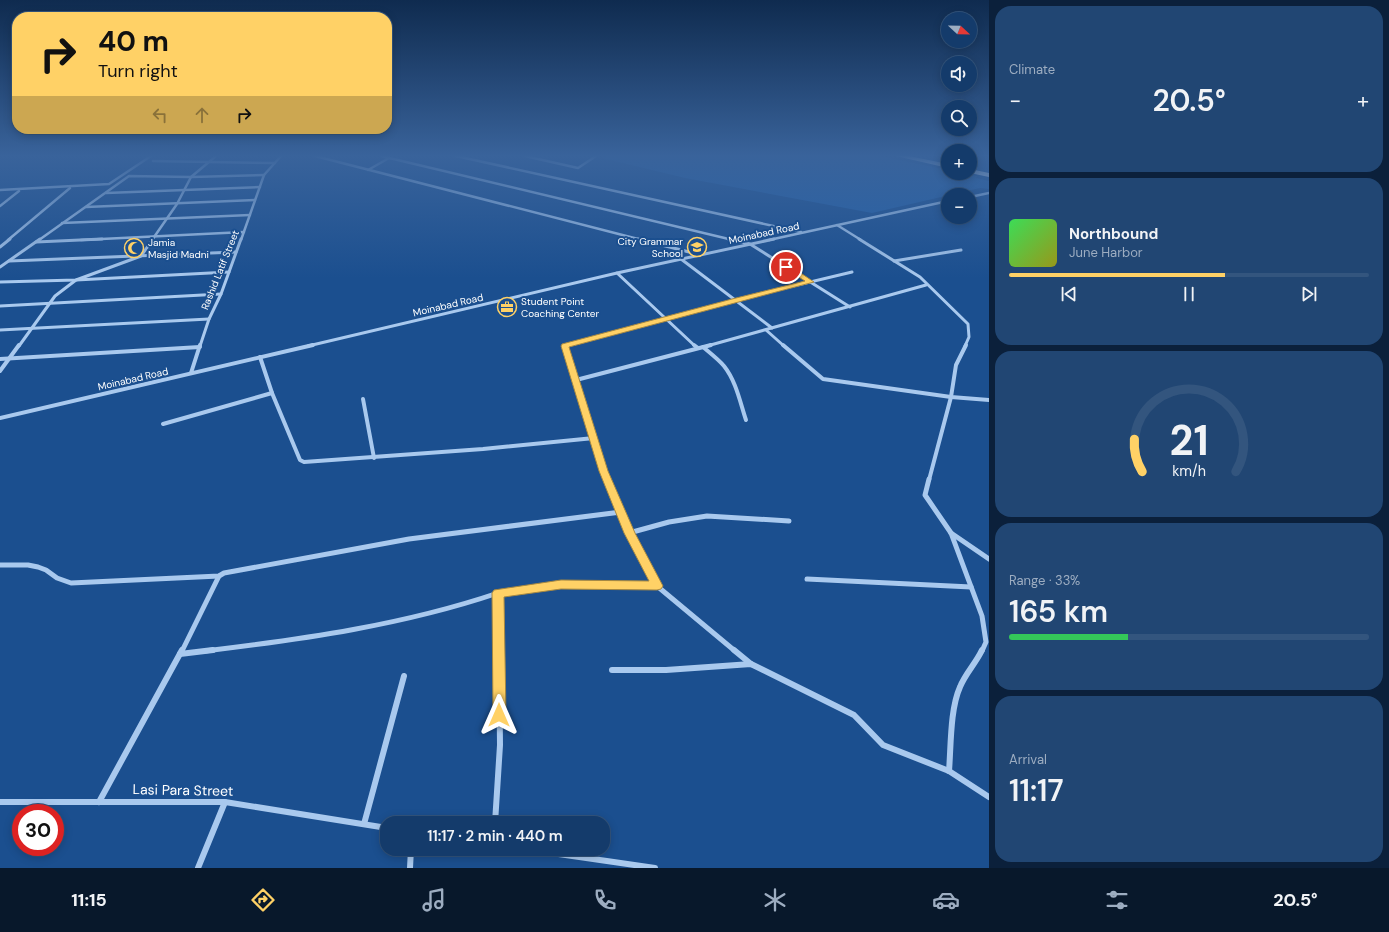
<!DOCTYPE html>
<meta charset="utf-8">
<style>
body{margin:0;font-family:"DM Sans",sans-serif;background:#214673;color:#f1f3f6;height:100vh;display:flex;flex-direction:column;font-size:15px;white-space:nowrap}
*{box-sizing:border-box;margin:0}
p{font-size:13px;color:#9dadc1}
.icon{flex:none;width:22px;height:22px;fill:none;stroke:currentColor;stroke-width:2;stroke-linecap:round;stroke-linejoin:round}
.map{position:relative;flex:1;overflow:hidden}
.sheet{display:flex;flex-direction:column;gap:6px;padding:6px;background:#0b203b;width:400px}
.sheet>*{flex:none}
.top-card{position:absolute;left:12px;top:12px;width:380px;height:122px;border-radius:16px;box-shadow:0 2px 10px #0003,0 0 0 1px #33557e;background:#ffd166;color:#111;overflow:hidden}
.needle{width:26px;rotate:112deg}
.fabs{position:absolute;left:941px;top:12px;display:grid;gap:8px}
.fabs a{display:grid;place-items:center;width:36px;height:36px;border-radius:50%;background:#143b6b;box-shadow:0 2px 10px #0003,0 0 0 1px #33557e;font-size:20px}
.speed{position:absolute;left:12px;top:804px;display:flex;gap:8px;font-size:20px;font-weight:700;text-align:center}
.speed>*{display:grid;place-content:center;width:52px;height:52px;border-radius:50%;background:#143b6b;box-shadow:0 2px 10px #0003,0 0 0 1px #33557e;line-height:1}
.speed .limit{border:6px solid #d22;background:#fff;color:#111}
.pin{position:absolute;display:grid;place-items:center;width:34px;height:34px;color:#fff;margin:-17px;border:2px solid #fff;border-radius:50%;box-shadow:0 1px 4px #0007}
.me{position:absolute;width:44px;margin:-22px;rotate:0deg;stroke-linejoin:round;filter:drop-shadow(0 0 3px #0008)}
.turn{display:flex;align-items:center;gap:14px;height:84px;padding:0 20px;font-size:18px}
.turn .icon{width:52px;height:52px;stroke-width:2.5}
.turn b{display:block;font-size:28px;line-height:34px}
.lanes{display:flex;align-items:center;height:38px;padding:0 20px;background:#0003;justify-content:center;gap:20px;direction:ltr}
.lanes .off{opacity:.35}
.big{font-size:30px;font-weight:600;line-height:1.1}
.sheet .tile{flex:1;display:flex;flex-direction:column;justify-content:center;gap:6px;min-width:0;padding:0 14px;border-radius:16px;background:#214673}
.sheet .dial{align-items:center;gap:0}
.dial svg{height:104px;overflow:visible;fill:none;stroke:#33557e;stroke-width:7;stroke-linecap:round;text-anchor:middle}
.dial text{fill:#f1f3f6;stroke:none}
.song{display:flex;align-items:center;gap:12px}
.cover{width:48px;height:48px;border-radius:6px;background:linear-gradient(135deg,hsl(130 70% 55%),hsl(60 70% 35%))}
.played{height:4px;border-radius:2px;background:linear-gradient(90deg,#ffd166 60%,#33557e 60%)}
.keys{display:flex;justify-content:space-around;direction:ltr}
.heat{display:flex;justify-content:space-between;align-items:center;font-size:22px;direction:ltr}
.charge{height:6px;border-radius:3px;background:linear-gradient(90deg,#34c759 33%,#33557e 0)}
.trip{position:absolute;left:380px;top:816px;width:230px;height:40px;border-radius:16px;background:#143b6b;box-shadow:0 2px 10px #0003,0 0 0 1px #33557e;font-weight:600;line-height:40px;text-align:center}
.tab-bar{display:flex;height:64px;justify-content:space-around;align-items:center;background:#08182b;color:#9dadc1}
.tab-bar .icon{width:28px;height:28px}
.tab-bar .current{color:#ffd166}
.tab-bar b{font-size:18px;color:#f1f3f6}
main{display:flex;flex:1;min-height:0}
.map>svg:first-child{display:block}
</style>
<main>
<div class="map">
<svg width="989" height="868" viewBox="0 0 989 868">
<rect width="100%" height="100%" fill="#1b4f8f"/>
<!-- green -->
<polygon fill="#2461a8" points="605,156 880,156 948,170 948,173 961,173 977,176 976,178 989,181 989,189 980,188 872,213 685,178 602,158"/>
<g fill="none" stroke-linecap="round" stroke-linejoin="round">
<!-- street-far4 -->
<g stroke="#a9c9ee" stroke-width="2.5">
<polyline points="315,156 642,240"/>
<polyline points="381,156 733,240"/>
<polyline points="456,156 801,232"/>
<polyline points="525,156 578,168 596,156"/>
<polyline points="153,161 275,163"/>
<polyline points="368,170 389,158"/>
<polyline points="0,190 109,184 151,156"/>
<polyline points="106,193 260,187"/>
<polyline points="970,197 989,193"/>
<polyline points="0,206 19,191"/>
<polyline points="86,207 255,200"/>
<polyline points="62,223 250,215"/>
<polyline points="837,225 861,240"/>
<polyline points="8,240 70,188"/>
<polyline points="39,240 129,176 191,177 264,175"/>
<polyline points="81,240 244,232"/>
<polyline points="152,240 177,204 191,177 216,156"/>
<polyline points="241,240 264,175 281,156"/>
<polyline points="769,240 948,201"/>
</g>
<!-- street-far3 -->
<g stroke="#a9c9ee" stroke-width="3">
<polyline points="638,239 697,254"/>
<polyline points="728,239 750,244 850,307"/>
<polyline points="859,239 920,277 968,324 969,337 965,346"/>
<polyline points="36,242 102,239"/>
<polyline points="0,247 10,239"/>
<polyline points="681,259 772,328"/>
<polyline points="9,261 236,252"/>
<polyline points="894,261 961,250"/>
<polyline points="0,267 40,239"/>
<polyline points="617,273 695,346"/>
<polyline points="0,282 76,280 229,272"/>
<polyline points="0,306 221,294"/>
<polyline points="0,330 209,319"/>
<polyline points="766,330 784,346"/>
<polyline points="19,346 55,296 76,280 141,256 153,239"/>
<polyline points="200,346 209,319 221,294 241,239"/>
<polyline points="308,346 617,273 774,239"/>
<polyline points="567,346 735,300 852,272"/>
<polyline points="707,346 926,285"/>
</g>
<!-- street-far2 -->
<g stroke="#a9c9ee" stroke-width="4">
<polyline points="570,345 565,346 607,480"/>
<polyline points="694,345 698,348"/>
<polyline points="783,345 823,379 951,397 989,400"/>
<path d="M703,347C710,353 718,359 724,366C736,381 740,402 746,420"/>
<polyline points="260,357 272,393 300,460 304,462 483,449 594,438"/>
<polyline points="0,359 200,347"/>
<polyline points="0,371 19,345"/>
<polyline points="191,373 200,345"/>
<polyline points="576,380 711,345"/>
<polyline points="363,399 374,458"/>
<polyline points="0,418 313,345"/>
<polyline points="163,424 272,393"/>
<polyline points="929,480 951,397 956,365 966,345"/>
</g>
<!-- street-far1 -->
<g stroke="#a9c9ee" stroke-width="5">
<polyline points="606,479 629,533 657,586 735,651"/>
<polyline points="929,479 925,495 951,533 982,616 986,642 982,651"/>
<polyline points="629,533 669,522 707,516 789,521"/>
<polyline points="951,533 989,559"/>
<polyline points="0,565 28,565 38,567 46,570 57,578 71,583 219,576 224,573 409,539 621,512"/>
<polyline points="807,579 971,587"/>
<polyline points="182,651 219,576"/>
<path d="M205,651C305,639 403,625 498,593"/>
<polyline points="499,651 498,593 561,585 657,586"/>
</g>
<!-- street -->
<g stroke="#a9c9ee" stroke-width="6">
<polyline points="734,650 751,664"/>
<polyline points="180,654 213,650"/>
<polyline points="612,670 666,670 751,664 854,715 883,745 949,771 989,797"/>
<path d="M949,771C951,747 950,709 960,687C965,674 976,663 982,650"/>
<polyline points="0,802 225,802 387,828"/>
<polyline points="99,802 182,650"/>
<polyline points="495,823 500,745 499,650"/>
<polyline points="364,824 404,676"/>
<polyline points="524,849 655,868"/>
<polyline points="198,868 225,802"/>
<polyline points="410,868 411,849"/>
</g>
<!-- highway -->
<g fill="#fff" fill-rule="evenodd">
<polygon points="896,156 909,156 948,164 948,168"/>
<polygon points="970,169 989,173 989,177 970,173"/>
</g>
</g>
<!-- sky -->
<linearGradient id="sky" x2="0" y2="1"><stop stop-color="#0f2b4f"/><stop offset="0.56" stop-color="#39639b"/><stop offset="1" stop-color="#39639b" stop-opacity="0"/></linearGradient>
<rect width="989" height="278" fill="url(#sky)"/>
<!-- route -->
<polygon fill="#ffd166" stroke="#a68842" points="784,265 789,265 814,282 569,347 608,471 635,533 663,586 661,589 657,590 561,589 504,597 506,715 504,720 499,722 495,720 493,715 492,593 494,590 561,580 649,581 624,533 599,471 561,346 562,344 732,299 805,281 784,268"/>
<!-- icons -->
<defs>
<symbol id="school-ring" viewBox="-11 -11 22 22"><circle r="9.5" fill="#1b4f8f" stroke="#ffd166" stroke-width="1.5"/><path d="M0-5L7-2L0 1L-7-2ZM-4 1L0 2.5L4 1V4Q0 6-4 4Z" fill="#ffd166"/></symbol>
<symbol id="mosque-ring" viewBox="-11 -11 22 22"><circle r="9.5" fill="#1b4f8f" stroke="#ffd166" stroke-width="1.5"/><path d="M3.5-4.9A6 6 0 1 0 3.5 4.9A5 5 0 1 1 3.5-4.9Z" fill="#ffd166"/></symbol>
<symbol id="office-ring" viewBox="-11 -11 22 22"><circle r="9.5" fill="#1b4f8f" stroke="#ffd166" stroke-width="1.5"/><path d="M-6-3h4V-5.5h4V-3h4V5H-6ZM-1-4.5V-3h2v-1.5ZM-6 0V1H6V0Z" fill="#ffd166"/></symbol>
</defs>
<g fill-rule="evenodd">
<use href="#school-ring" x="686" y="236" width="22" height="22"/>
<use href="#mosque-ring" x="123" y="237" width="22" height="22"/>
<use href="#office-ring" x="496" y="296" width="22" height="22"/>
</g>
<g text-anchor="middle" dominant-baseline="central" stroke-width="4" stroke-linejoin="round" paint-order="stroke">
<!-- far-street labels -->
<g font-size="10" fill="#fff" stroke="#1b4f8f">
<text transform="translate(764 233) rotate(-12)">Moinabad Road</text>
<text transform="translate(220 270) rotate(-68)">Rashid Latif Street</text>
<text transform="translate(448 305) rotate(-13)">Moinabad Road</text>
<text transform="translate(133 379) rotate(-13)">Moinabad Road</text>
</g>
<!-- far-poi labels -->
<g font-size="10" fill="#fff" stroke="#1b4f8f" text-anchor="start">
<text x="683" y="241" text-anchor="end">City Grammar<tspan x="683" dy="12">School</tspan></text>
<text x="148" y="242">Jamia<tspan x="148" dy="12">Masjid Madni</tspan></text>
<text x="521" y="301">Student Point<tspan x="521" dy="12">Coaching Center</tspan></text>
</g>
<!-- near-street labels -->
<g font-size="14" fill="#fff" stroke="#1b4f8f">
<text transform="translate(183 790) rotate(1)">Lasi Para Street</text>
</g>
</g>
</svg>
<div class="fabs">
<a><svg class="needle" viewBox="-14 -14 28 28"><path d="M0-13l5 13h-10z" fill="#e53935"/><path d="M0 13l5-13h-10z" fill="#9dadc1"/></svg></a>
<a><svg class="icon" aria-label="sound" viewBox="0 0 24 24"><path d="M4 9h4l5-4v14l-5-4H4zM17 9q2 3 0 6"/></svg></a>
<a><svg class="icon" aria-label="search" viewBox="0 0 24 24"><circle cx="10" cy="10" r="6"/><path d="M15 15l6 6"/></svg></a>
<a>+</a>
<a>−</a>
</div>
<div class="speed"><div class="limit">30</div></div>
<div class="pin" style="left:786px;top:267px;background:#d93025"><svg class="icon" aria-label="arrive" viewBox="0 0 24 24"><path d="M6 21V4h12l-3 4 3 4H6"/></svg></div>
<svg class="me" style="left:499px;top:715px" viewBox="-20 -20 40 40"><path d="M0-17L14 15 0 8-14 15z" fill="#ffd166" stroke="#fff" stroke-width="4"/></svg>
<div class="trip">11:17 · 2 min · 440 m</div>
<div class="top-card">
<div class="turn"><svg class="icon" aria-label="right" viewBox="0 0 24 24"><path d="M7 20v-9h11M14 6l5 5-5 5"/></svg><div><b>40 m</b>Turn right</div></div>
<div class="lanes"><svg class="icon off" aria-label="left" viewBox="0 0 24 24"><path d="M17 20v-9H6M10 6l-5 5 5 5"/></svg><svg class="icon off" aria-label="ahead" viewBox="0 0 24 24"><path d="M12 20V5M6 11l6-6 6 6"/></svg><svg class="icon" aria-label="right" viewBox="0 0 24 24"><path d="M7 20v-9h11M14 6l5 5-5 5"/></svg></div>
</div>
</div>
<section class="sheet">
<div class="tile"><p>Climate</p>
<div class="heat"><a>−</a><b class="big">20.5°</b><a>+</a></div>
</div>
<div class="tile">
<div class="song"><i class="cover"></i><div><b>Northbound</b><p>June Harbor</p></div></div>
<div class="played"></div>
<div class="keys"><svg class="icon" aria-label="previous" viewBox="0 0 24 24"><path d="M18 5L8 12l10 7zM5 5v14"/></svg><svg class="icon" aria-label="pause" viewBox="0 0 24 24"><path d="M8 5v14M16 5v14"/></svg><svg class="icon" aria-label="next" viewBox="0 0 24 24"><path d="M6 5l10 7-10 7zM19 5v14"/></svg></div>
</div>
<div class="tile dial"><svg viewBox="0 0 100 80">
<path d="M14 69A42 42 0 1 1 86 69"/>
<path d="M14 69A42 42 0 0 1 8 44" stroke="#ffd166"/>
<text x="50" y="56" font-size="32" font-weight="700">21</text>
<text x="50" y="72" font-size="11">km/h</text>
</svg></div>
<div class="tile"><p>Range · 33%</p><b class="big">165 km</b><div class="charge"></div></div>
<div class="tile"><p>Arrival</p><b class="big">11:17</b></div>
</section>
</main>
<nav class="tab-bar">
<b>11:15</b>
<svg class="icon current" aria-label="directions" viewBox="0 0 24 24"><path d="M12 3l9 9-9 9-9-9zM9 14v-3h6M13 9l2 2-2 2"/></svg>
<svg class="icon" aria-label="music" viewBox="0 0 24 24"><path d="M9 18V5l10-2v13"/><circle cx="6" cy="18" r="3"/><circle cx="16" cy="16" r="3"/></svg>
<svg class="icon" aria-label="phone" viewBox="0 0 24 24"><path d="M5 4h4l2 5-3 2q2 4 5 5l2-3 5 2v4C11 20 4 13 5 4z"/></svg>
<svg class="icon" aria-label="climate" viewBox="0 0 24 24"><path d="M12 3v18M4 7l16 10M4 17L20 7"/></svg>
<svg class="icon" aria-label="car" viewBox="0 0 24 24"><path d="M5 17H2v-5l4-1 3-4h7l3 4 3 1v5h-3M9 17h6M6 11h13"/><circle cx="7" cy="17" r="2"/><circle cx="17" cy="17" r="2"/></svg>
<svg class="icon" aria-label="filters" viewBox="0 0 24 24"><path d="M4 7h16M4 17h16"/><circle cx="9" cy="7" r="2"/><circle cx="15" cy="17" r="2"/></svg>
<b>20.5°</b>
</nav>
